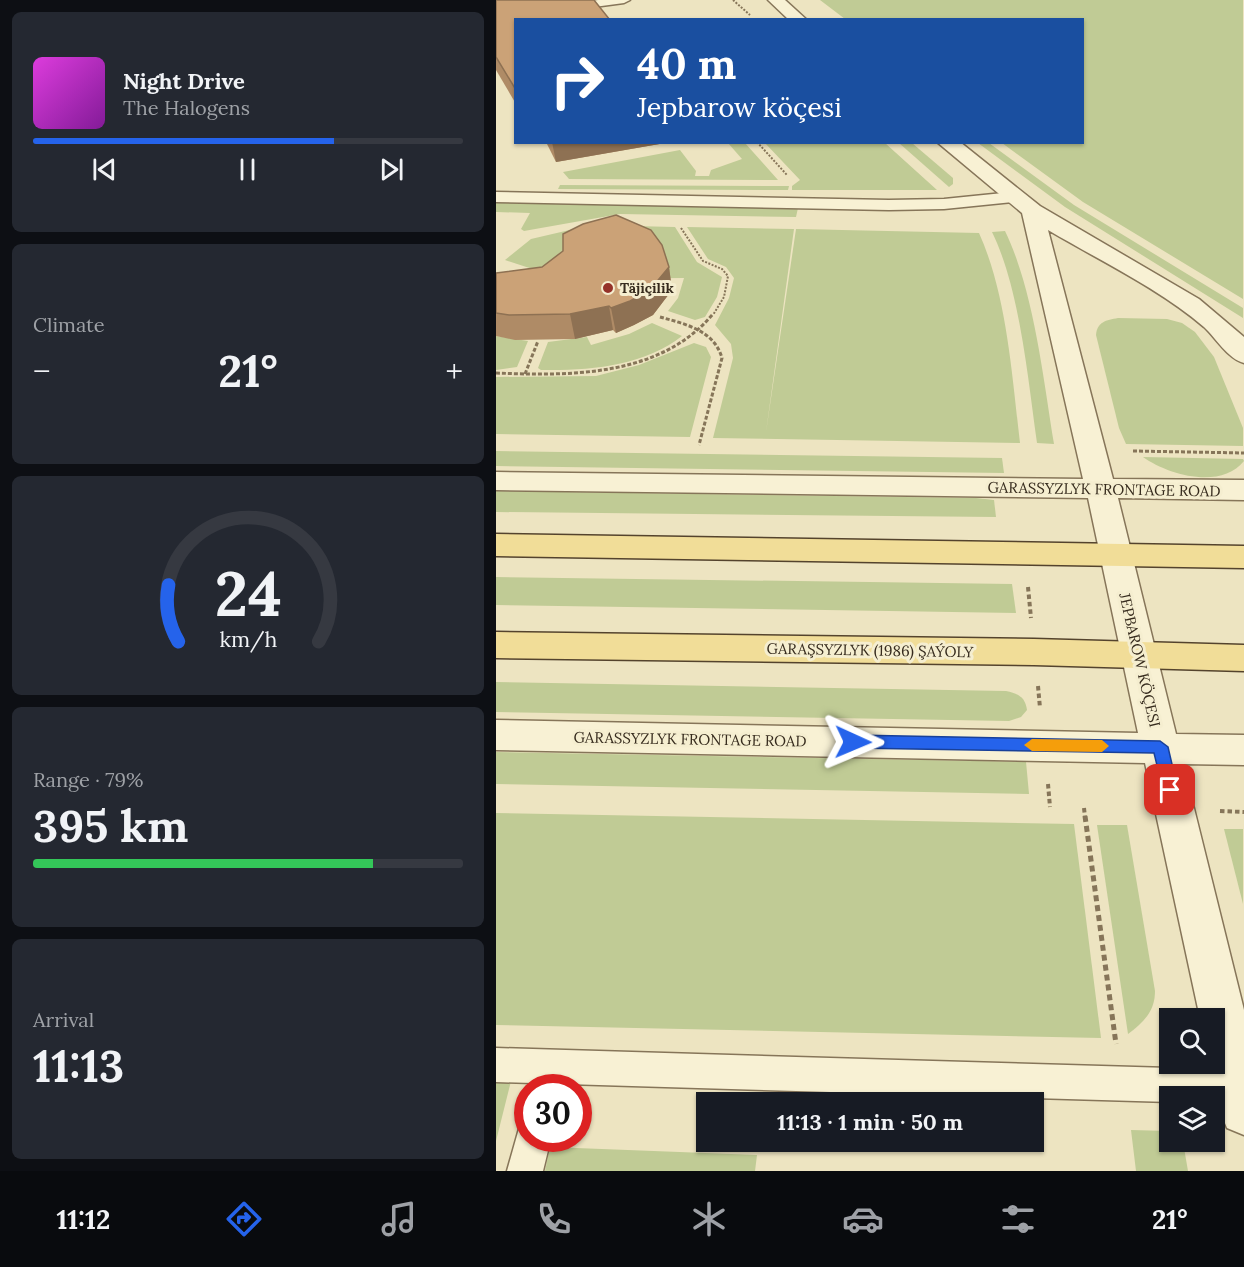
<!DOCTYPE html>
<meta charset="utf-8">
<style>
body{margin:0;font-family:Lora,serif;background:#242831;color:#f1f3f6;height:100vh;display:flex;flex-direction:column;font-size:22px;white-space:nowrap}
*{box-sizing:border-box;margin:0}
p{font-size:20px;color:#9ea1a6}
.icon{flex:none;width:33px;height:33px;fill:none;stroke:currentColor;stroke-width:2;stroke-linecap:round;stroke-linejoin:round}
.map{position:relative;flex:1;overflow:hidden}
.side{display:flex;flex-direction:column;gap:12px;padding:12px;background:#0d0f14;width:496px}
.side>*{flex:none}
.hud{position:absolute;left:18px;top:18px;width:570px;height:126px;border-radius:0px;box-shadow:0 2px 4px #0004;background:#1a4fa0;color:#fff;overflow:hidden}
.fabs{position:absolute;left:663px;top:1008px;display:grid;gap:12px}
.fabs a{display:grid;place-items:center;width:66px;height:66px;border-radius:0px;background:#171b24;box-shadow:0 2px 4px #0004;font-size:30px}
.speed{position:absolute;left:18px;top:1074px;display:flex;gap:12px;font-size:30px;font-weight:700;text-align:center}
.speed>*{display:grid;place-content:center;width:78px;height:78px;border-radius:50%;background:#171b24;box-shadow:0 2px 4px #0004;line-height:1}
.speed .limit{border:9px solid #d22;background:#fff;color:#111}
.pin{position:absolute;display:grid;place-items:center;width:51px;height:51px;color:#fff;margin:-26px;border-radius:12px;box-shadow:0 3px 9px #0006}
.me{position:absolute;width:66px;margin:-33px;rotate:91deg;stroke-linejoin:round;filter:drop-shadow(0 0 4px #0008)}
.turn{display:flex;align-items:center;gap:21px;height:126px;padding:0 24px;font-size:27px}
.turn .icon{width:78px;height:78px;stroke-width:2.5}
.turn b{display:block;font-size:42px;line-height:51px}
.big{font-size:45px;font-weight:700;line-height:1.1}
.side .tile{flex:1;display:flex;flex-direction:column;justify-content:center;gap:9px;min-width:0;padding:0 21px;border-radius:9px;background:#242831}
.side .dial{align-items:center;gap:0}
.dial svg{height:156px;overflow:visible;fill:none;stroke:#363941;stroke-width:7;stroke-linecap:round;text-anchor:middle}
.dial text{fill:#f1f3f6;stroke:none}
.song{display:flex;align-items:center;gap:18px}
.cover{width:72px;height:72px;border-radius:9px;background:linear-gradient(135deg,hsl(300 70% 55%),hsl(290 70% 35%))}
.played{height:6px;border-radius:3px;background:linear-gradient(90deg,#2563eb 70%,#363941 70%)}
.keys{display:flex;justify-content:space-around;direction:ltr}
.heat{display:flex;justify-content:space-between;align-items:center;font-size:33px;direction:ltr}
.charge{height:9px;border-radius:4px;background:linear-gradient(90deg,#34c759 79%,#363941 0)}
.trip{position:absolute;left:200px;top:1092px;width:348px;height:60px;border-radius:0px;background:#171b24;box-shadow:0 2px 4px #0004;font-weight:700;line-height:60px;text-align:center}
.menu{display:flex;height:96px;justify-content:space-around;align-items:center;background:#090b0e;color:#9ea1a6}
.menu .icon{width:42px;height:42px}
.menu .current{color:#2563eb}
.menu b{font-size:27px;color:#f1f3f6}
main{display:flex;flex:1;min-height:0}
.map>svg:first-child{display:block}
</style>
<main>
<section class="side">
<div class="tile">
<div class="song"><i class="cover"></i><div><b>Night Drive</b><p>The Halogens</p></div></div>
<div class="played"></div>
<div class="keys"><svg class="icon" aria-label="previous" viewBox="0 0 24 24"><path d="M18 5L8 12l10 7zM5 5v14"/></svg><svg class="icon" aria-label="pause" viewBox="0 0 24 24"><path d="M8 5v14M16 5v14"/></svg><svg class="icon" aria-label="next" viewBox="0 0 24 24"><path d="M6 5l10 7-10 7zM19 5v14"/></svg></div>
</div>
<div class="tile"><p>Climate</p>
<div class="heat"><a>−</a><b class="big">21°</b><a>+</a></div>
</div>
<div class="tile dial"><svg viewBox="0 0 100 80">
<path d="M14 69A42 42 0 1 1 86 69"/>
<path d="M14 69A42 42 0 0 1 9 40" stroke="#2563eb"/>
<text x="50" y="56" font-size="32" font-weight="700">24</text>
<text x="50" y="72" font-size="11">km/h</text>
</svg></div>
<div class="tile"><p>Range · 79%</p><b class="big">395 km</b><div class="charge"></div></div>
<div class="tile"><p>Arrival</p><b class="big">11:13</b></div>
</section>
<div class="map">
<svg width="748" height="1171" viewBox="0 0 748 1171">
<rect width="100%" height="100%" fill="#ede4c1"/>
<!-- green -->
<g fill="#c0cb95">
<polygon points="324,0 747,0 747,299 587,202 506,143 586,142 586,20 349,19"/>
<polygon points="249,143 282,180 73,179 67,172 184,150 200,171 199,176 213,176 215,170 246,159 232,143"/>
<polygon points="269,143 389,143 441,190 296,190 296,186 304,180"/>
<polygon points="403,143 416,143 457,178 457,184 453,187"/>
<polygon points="482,143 493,143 578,205 747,308 747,318 569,207"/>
<polygon points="64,185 293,186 292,190 62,189"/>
<polygon points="0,202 302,208 300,217 124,214 28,231 25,229 34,213 0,212"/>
<polygon points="95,225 179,227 201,262 226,277 221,297 209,317 199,320 172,311 182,298 188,278 67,279 9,260 35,239"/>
<path d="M191,227L298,229L270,432L300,229L483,233C511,295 516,376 524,443L217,438L237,358L235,344L219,325L233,298L238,278L230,267L212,259Z"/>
<path d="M509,231C538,291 547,377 558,444L541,443C532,380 524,289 496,232Z"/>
<path d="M622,318L671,319L686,323L699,332L718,357L747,428V446L630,444L623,428L600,335C601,322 610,320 622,318Z"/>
<path d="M156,323L186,336C148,366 92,371 45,370L42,368L52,342L91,337L95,345L133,334Z"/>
<polygon points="0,336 32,341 21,367 0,370"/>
<polygon points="198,343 210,347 215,357 194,437 0,434 0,377 100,376 143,365"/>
<polygon points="0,451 506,458 508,473 0,466"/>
<path d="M647,457L747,459L748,461C725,490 672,475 647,457Z"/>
<polygon points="0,491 480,498 498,500 500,517 0,512"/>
<polygon points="0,577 516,584 520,613 0,605"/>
<path d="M0,682L510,691C523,694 529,697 531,710L525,717L513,721L0,712Z"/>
<polygon points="0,752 530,762 533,794 0,784"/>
<polygon points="0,813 578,824 605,1038 0,1025"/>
<path d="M601,825H631L659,991C659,1011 648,1022 632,1034Z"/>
<polygon points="728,829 747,829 747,904"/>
<polygon points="0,1080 15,1081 0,1141"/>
<polygon points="635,1130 673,1131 674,1142 687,1142 692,1171 640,1171"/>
<polygon points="54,1147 261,1155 259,1171 49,1171"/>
</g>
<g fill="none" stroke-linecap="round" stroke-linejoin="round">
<defs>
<g id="lane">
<polygon points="102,0 134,0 128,3 68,11 62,8 68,5"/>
<polygon points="0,192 393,200 448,199 517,192 525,197 517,202 448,209 393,210 0,202"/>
<polygon points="0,1048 742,1070 748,1072 748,1102 718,1104 718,1096 674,1096 674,1102 0,1082"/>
<polygon points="32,1122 32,1138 55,1138 47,1171 11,1171 24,1125"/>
</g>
<g id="street">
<polygon points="272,0 289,0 311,20 293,20"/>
<path d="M441,142H464L544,206L703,299L748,337V363C732,359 720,338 708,327C664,289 601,259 552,230L617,479L748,480V500L622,498L680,734L748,735V765L687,764L748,1010V1135L731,1128L724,1111L713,1064H718V1018H704L649,763L0,750V720L642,733L592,498L0,490V472L587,479L526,213Z"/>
</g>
<g id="primary">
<polygon points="0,534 748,546 748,568 0,556"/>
<polygon points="0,632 538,639 748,645 748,671 538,665 0,658"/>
</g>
</defs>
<!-- lane casing -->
<use href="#lane" stroke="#867559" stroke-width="3"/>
<!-- street casing -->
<use href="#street" stroke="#867559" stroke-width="3"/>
<!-- primary casing -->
<use href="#primary" stroke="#54432d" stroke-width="3"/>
<!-- path-far3 -->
<g stroke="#867559" stroke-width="2" stroke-dasharray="2 1.5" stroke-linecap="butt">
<polyline points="237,0 254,15"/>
<polyline points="261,142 291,175"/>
<polyline points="185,228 207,261 226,269 232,276 228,297 217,315"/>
</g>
<!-- path-far2 -->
<g stroke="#867559" stroke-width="3" stroke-dasharray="4 2" stroke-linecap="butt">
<path d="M164,317C189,324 218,330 226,358L203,445"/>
<path d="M0,373C75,376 164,377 217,314"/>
<polyline points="29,374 42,341"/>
<polyline points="637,451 748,453"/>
</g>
<!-- path-far1 -->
<g stroke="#867559" stroke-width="4" stroke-dasharray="4.5 3" stroke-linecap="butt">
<polyline points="532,587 535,618"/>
<polyline points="542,686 544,708"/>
<polyline points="552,784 554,807"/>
<polyline points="588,808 589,817"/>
<polyline points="724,811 748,812"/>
</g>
<!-- path -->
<polyline stroke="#867559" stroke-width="5" stroke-dasharray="6 4" stroke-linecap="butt" points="589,816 620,1044"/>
<!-- lane -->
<use href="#lane" fill="#f8f1d4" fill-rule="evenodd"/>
<!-- street -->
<use href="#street" fill="#f8f1d4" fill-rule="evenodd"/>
<!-- primary -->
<use href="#primary" fill="#f1dd98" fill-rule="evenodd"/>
</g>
<!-- wall -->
<g fill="#af8b66">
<polygon points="0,0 20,20 20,104 0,70"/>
<polygon points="50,142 175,142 60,162"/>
<polygon points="173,267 176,290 157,315 138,325 120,333 117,330 79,339 19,340 0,336 0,273"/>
</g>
<!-- shaded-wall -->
<g fill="#8e7153">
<polygon points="56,142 175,142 60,162"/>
<polygon points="173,267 176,290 157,315 138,325 120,333 115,308"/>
<polygon points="113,306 117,330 79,339 74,314"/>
</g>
<!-- building -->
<g fill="#cba277" stroke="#8e7153" stroke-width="1.5">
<polygon points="0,0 98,0 114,20 20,20 20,90 0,57"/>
<polygon points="120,215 155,230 166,245 173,267 153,291 134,301 115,308 113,306 74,314 13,315 0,313 0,273 46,267 67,251 67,234 87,224"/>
</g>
<!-- route -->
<polygon fill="#2563eb" stroke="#184099" stroke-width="1.5" points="357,735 664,741 672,747 682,790 680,794 668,794 658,753 357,748 350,742"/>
<!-- slow -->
<polygon fill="#f59e0b" points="536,739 606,740 613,746 606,752 536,751 528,745"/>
<!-- markers -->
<circle fill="#953229" stroke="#f5eed0" stroke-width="2" cx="112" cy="288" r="6"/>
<g text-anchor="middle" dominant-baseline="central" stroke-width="6" stroke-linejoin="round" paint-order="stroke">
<!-- far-poi labels -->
<g font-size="14" font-weight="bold" fill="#362b1d" stroke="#f5eed0" text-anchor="start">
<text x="124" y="288">Täjiçilik</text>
</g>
<!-- street labels -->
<g font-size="15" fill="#362b1d" stroke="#f5eed0">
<text transform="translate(608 489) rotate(1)">GARASSYZLYK FRONTAGE ROAD</text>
<text transform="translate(374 650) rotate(1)">GARAŞSYZLYK (1986) ŞAÝOLY</text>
<text transform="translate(644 660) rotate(77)">JEPBAROW KÖÇESI</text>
<text transform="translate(194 739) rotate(1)">GARASSYZLYK FRONTAGE ROAD</text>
</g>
</g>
</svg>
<div class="fabs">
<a><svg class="icon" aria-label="search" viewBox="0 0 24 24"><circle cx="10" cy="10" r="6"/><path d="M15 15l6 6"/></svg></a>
<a><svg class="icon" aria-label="layers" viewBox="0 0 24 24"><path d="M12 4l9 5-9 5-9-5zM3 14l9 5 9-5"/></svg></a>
</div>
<div class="speed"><div class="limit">30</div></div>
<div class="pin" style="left:674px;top:790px;background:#d93025"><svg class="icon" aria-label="arrive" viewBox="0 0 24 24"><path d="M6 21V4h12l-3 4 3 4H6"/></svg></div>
<svg class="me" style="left:357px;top:742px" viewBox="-20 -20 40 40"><path d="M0-17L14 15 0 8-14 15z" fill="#2563eb" stroke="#fff" stroke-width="4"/></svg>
<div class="trip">11:13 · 1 min · 50 m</div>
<div class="hud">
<div class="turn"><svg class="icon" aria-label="right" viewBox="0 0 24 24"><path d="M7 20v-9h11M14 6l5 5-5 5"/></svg><div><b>40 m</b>Jepbarow köçesi</div></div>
</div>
</div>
</main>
<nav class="menu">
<b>11:12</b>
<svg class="icon current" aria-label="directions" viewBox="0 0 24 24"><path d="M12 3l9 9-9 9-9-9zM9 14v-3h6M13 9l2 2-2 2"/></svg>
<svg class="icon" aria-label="music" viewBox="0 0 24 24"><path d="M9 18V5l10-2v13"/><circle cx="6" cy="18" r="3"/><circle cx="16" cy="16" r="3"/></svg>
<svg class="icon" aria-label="phone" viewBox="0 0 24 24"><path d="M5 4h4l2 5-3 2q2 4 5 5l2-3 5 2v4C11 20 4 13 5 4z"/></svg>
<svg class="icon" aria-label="climate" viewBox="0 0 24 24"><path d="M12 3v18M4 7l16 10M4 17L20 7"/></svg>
<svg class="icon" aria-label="car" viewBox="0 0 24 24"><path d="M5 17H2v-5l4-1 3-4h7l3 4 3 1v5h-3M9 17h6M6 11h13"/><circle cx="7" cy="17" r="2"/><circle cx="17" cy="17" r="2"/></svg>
<svg class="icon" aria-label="filters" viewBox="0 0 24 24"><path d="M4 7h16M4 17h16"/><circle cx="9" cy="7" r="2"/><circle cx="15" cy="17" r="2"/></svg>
<b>21°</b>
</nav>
